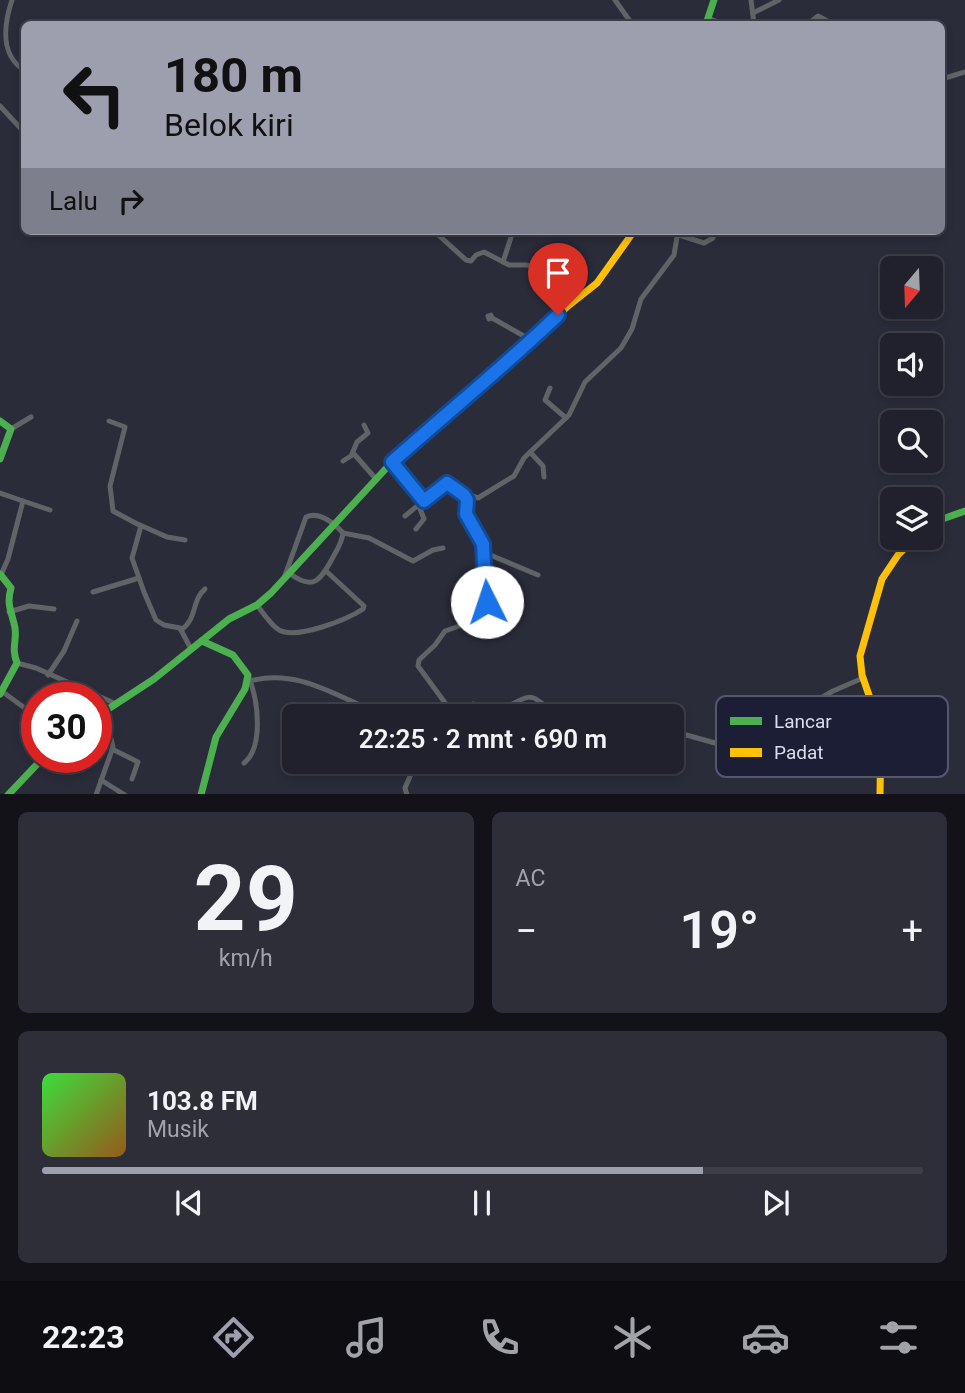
<!DOCTYPE html>
<html lang="id">
<meta charset="utf-8">
<style>
body{margin:0;font-family:Roboto,sans-serif;background:#2d2e38;color:#f1f3f6;height:100vh;display:flex;flex-direction:column;font-size:26px;white-space:nowrap}
*{box-sizing:border-box;margin:0}
p{font-size:23px;color:#a2a3a9}
.icon{flex:none;width:38px;height:38px;fill:none;stroke:currentColor;stroke-width:2;stroke-linecap:round;stroke-linejoin:round}
.map{position:relative;height:794px;overflow:hidden}
.details{display:flex;flex-direction:column;gap:18px;padding:18px;background:#121218;flex:1}
.details>*{flex:none}
.top-card{position:absolute;left:21px;top:21px;width:924px;height:214px;border-radius:10px;box-shadow:0 4px 10px #0003,0 0 0 2px #3d3e48;background:#9d9faf;color:#111;overflow:hidden}
.needle{width:46px;rotate:199deg}
.tools{position:absolute;left:880px;top:256px;display:grid;gap:14px}
.tools a{display:grid;place-items:center;width:63px;height:63px;border-radius:10px;background:#20212c;box-shadow:0 4px 10px #0003,0 0 0 2px #3d3e48;font-size:35px}
.speed{position:absolute;left:21px;top:682px;display:flex;gap:14px;font-size:35px;font-weight:700;text-align:center}
.speed>*{display:grid;place-content:center;width:91px;height:91px;border-radius:50%;background:#20212c;box-shadow:0 4px 10px #0003,0 0 0 2px #3d3e48;line-height:1}
.speed .limit{border:10px solid #d22;background:#fff;color:#111}
.pin{position:absolute;display:grid;place-items:center;width:60px;height:60px;color:#fff;margin:-72px -30px;border-radius:50% 50% 50% 0;rotate:-45deg;box-shadow:0 0 7px #0007}
.pin .icon{rotate:45deg}
.me{position:absolute;width:77px;margin:-38px;rotate:356deg;stroke-linejoin:round;filter:drop-shadow(0 0 5px #0008)}
.turn{display:flex;align-items:center;gap:24px;height:147px;padding:0 28px;font-size:32px}
.turn .icon{width:91px;height:91px;stroke-width:2.5}
.turn b{display:block;font-size:49px;line-height:60px}
.then{display:flex;align-items:center;height:66px;padding:0 28px;background:#0003;gap:14px;font-size:26px}
.big{font-size:52px;font-weight:600;line-height:1.1}
.details .tile{flex:1;display:flex;flex-direction:column;justify-content:center;gap:10px;min-width:0;padding:0 24px;border-radius:10px;background:#2d2e38}
.details .dial{align-items:center;gap:0}
.dial b{font-size:91px;line-height:1}
.song{display:flex;align-items:center;gap:21px}
.cover{width:84px;height:84px;border-radius:10px;background:linear-gradient(135deg,hsl(120 70% 55%),hsl(30 70% 35%))}
.played{height:7px;border-radius:4px;background:linear-gradient(90deg,#9d9faf 75%,#3d3e48 75%)}
.keys{display:flex;justify-content:space-around;direction:ltr}
.heat{display:flex;justify-content:space-between;align-items:center;font-size:38px;direction:ltr}
.details .tiles{flex:1;display:grid;gap:18px;grid-template-columns:1fr 1fr}
.tile:last-child{grid-column:span 2}
.trip{position:absolute;left:282px;top:704px;width:402px;height:70px;border-radius:10px;background:#20212c;box-shadow:0 4px 10px #0003,0 0 0 2px #3d3e48;font-weight:600;line-height:70px;text-align:center}
.tab-bar{display:flex;height:112px;justify-content:space-around;align-items:center;background:#0d0d12;color:#a2a3a9}
.tab-bar .icon{width:49px;height:49px}
.tab-bar .active{color:#9d9faf}
.tab-bar b{font-size:32px;color:#f1f3f6}
.map>svg:first-child{display:block}
</style>
<div class="map">
<svg width="965" height="795" viewBox="0 0 965 795">
<rect width="100%" height="100%" fill="#2b2c3a"/>
<g fill="none" stroke-linecap="round" stroke-linejoin="round">
<!-- street -->
<g stroke="#606466" stroke-width="5">
<path d="M12,0C4,24 0,55 24,70"/>
<polyline points="615,0 632,24"/>
<polyline points="751,0 754,24"/>
<polyline points="753,13 779,0"/>
<polyline points="708,18 723,24"/>
<polyline points="808,24 818,16 833,24"/>
<polyline points="942,79 965,72"/>
<polyline points="0,106 24,132"/>
<polyline points="434,231 466,260 471,261 476,255 484,252 509,265 527,265 551,273 560,279 575,301"/>
<polyline points="679,235 704,243 713,238 713,231"/>
<polyline points="503,262 513,231"/>
<polygon points="491,315 492,318 489,319 488,316"/>
<polyline points="492,318 531,340"/>
<polyline points="550,388 545,400 566,418"/>
<polyline points="109,421 125,427 110,486 113,511 141,526 132,558 144,592 156,620 164,625 180,628 191,649"/>
<polyline points="11,429 31,417"/>
<polyline points="530,452 543,466 544,477"/>
<polyline points="352,454 357,442 368,433 364,425"/>
<polyline points="343,461 354,454 376,479"/>
<polyline points="392,462 424,501"/>
<polyline points="0,493 23,501 8,559 1,575"/>
<path d="M464,494L468,503L466,514L483,544L484,565L492,594L471,622L445,631L435,645L419,660L418,666L454,715L462,713L473,704L502,710C540,687 529,699 561,716"/>
<polyline points="23,501 50,510"/>
<polyline points="405,516 444,484 478,498 514,476 524,458 569,415 585,382 621,348 632,329 641,299 674,255 678,231"/>
<polyline points="140,525 167,537 185,540"/>
<polyline points="416,529 424,519 419,506"/>
<polyline points="343,533 369,538 413,561 433,550 443,548"/>
<polyline points="483,552 538,575"/>
<path d="M284,578L306,517C319,511 334,523 343,533C342,543 337,550 332,559C320,581 313,591 289,573"/>
<polyline points="93,592 139,578"/>
<path d="M257,605C263,613 271,625 279,630C297,640 348,619 363,609L364,606L326,571"/>
<polyline points="9,612 29,606 54,609"/>
<path d="M181,630C198,618 191,601 205,589"/>
<polyline points="17,663 36,668 114,703"/>
<polyline points="48,675 64,651 77,621"/>
<path d="M250,681C300,667 341,700 386,716"/>
<polyline points="0,690 37,717"/>
<polyline points="672,731 715,743 730,743 788,717 833,691 863,678"/>
<polyline points="112,749 138,762 132,779"/>
<path d="M244,763C264,747 258,700 249,678"/>
<polyline points="101,780 125,795"/>
<polyline points="96,795 113,747 109,730 96,722"/>
<polyline points="407,795 405,788 411,774 412,761"/>
</g>
<!-- fast -->
<g stroke="#4caf50" stroke-width="7">
<polyline points="706,24 714,0"/>
<polyline points="0,421 11,429 0,459"/>
<polyline points="931,523 965,511"/>
<path d="M0,574L11,588C6,605 12,612 15,628C17,642 11,647 17,663L0,694"/>
<polyline points="96,717 154,679 229,619 257,605 271,593 392,462 527,346"/>
<polyline points="8,795 43,758"/>
<polyline points="201,795 216,737 245,689 248,675 233,655 202,641"/>
</g>
<!-- slow -->
<g stroke="#ffc107" stroke-width="7">
<polyline points="527,346 568,306 597,283 634,231"/>
<polyline points="880,795 881,730 862,675 860,656 882,579 898,555 916,537"/>
</g>
</g>
<g fill="none" stroke-linecap="round" stroke-linejoin="round">
<defs>
<path id="route" d="M487,602L492,593L484,565L483,544L466,514L467,500L464,495L447,483L424,501L392,462C448,412 505,366 558,315"/>
</defs>
<!-- route casing -->
<use href="#route" stroke="#114b97" stroke-width="18"/>
<!-- route -->
<use href="#route" stroke="#1a73e8" stroke-width="12"/>
</g>
<!-- legend -->
<rect x="716" y="696" width="232" height="81" rx="10" fill="#1c1e36" stroke="#55576d" stroke-width="2"/>
<rect x="730" y="717" width="32" height="8" fill="#4caf50"/>
<rect x="730" y="748" width="32" height="9" fill="#ffc107"/>
<g font-size="19" fill="#dbddee">
<text x="774" y="728">Lancar</text>
<text x="774" y="759">Padat</text>
</g>
</svg>
<div class="tools">
<a><svg class="needle" viewBox="-14 -14 28 28"><path d="M0-13l5 13h-10z" fill="#e53935"/><path d="M0 13l5-13h-10z" fill="#a2a3a9"/></svg></a>
<a><svg class="icon" aria-label="sound" viewBox="0 0 24 24"><path d="M4 9h4l5-4v14l-5-4H4zM17 9q2 3 0 6"/></svg></a>
<a><svg class="icon" aria-label="search" viewBox="0 0 24 24"><circle cx="10" cy="10" r="6"/><path d="M15 15l6 6"/></svg></a>
<a><svg class="icon" aria-label="layers" viewBox="0 0 24 24"><path d="M12 4l9 5-9 5-9-5zM3 14l9 5 9-5"/></svg></a>
</div>
<div class="speed"><div class="limit">30</div></div>
<div class="pin" style="left:558px;top:315px;background:#d93025"><svg class="icon" aria-label="arrive" viewBox="0 0 24 24"><path d="M6 21V4h12l-3 4 3 4H6"/></svg></div>
<svg class="me" style="left:487px;top:602px" viewBox="-20 -20 40 40"><circle r="19" fill="#fff"/><path d="M0-13L10 11 0 6-10 11z" fill="#1a73e8"/></svg>
<div class="trip">22:25 · 2 mnt · 690 m</div>
<div class="top-card">
<div class="turn"><svg class="icon" aria-label="left" viewBox="0 0 24 24"><path d="M17 20v-9H6M10 6l-5 5 5 5"/></svg><div><b>180 m</b>Belok kiri</div></div>
<div class="then">Lalu<svg class="icon" aria-label="right" viewBox="0 0 24 24"><path d="M7 20v-9h11M14 6l5 5-5 5"/></svg></div>
</div>
</div>
<section class="details">
<div class="tiles">
<div class="tile dial"><b>29</b><p>km/h</p></div>
<div class="tile"><p>AC</p>
<div class="heat"><a>−</a><b class="big">19°</b><a>+</a></div>
</div>
<div class="tile">
<div class="song"><i class="cover"></i><div><b>103.8 FM</b><p>Musik</p></div></div>
<div class="played"></div>
<div class="keys"><svg class="icon" aria-label="previous" viewBox="0 0 24 24"><path d="M18 5L8 12l10 7zM5 5v14"/></svg><svg class="icon" aria-label="pause" viewBox="0 0 24 24"><path d="M8 5v14M16 5v14"/></svg><svg class="icon" aria-label="next" viewBox="0 0 24 24"><path d="M6 5l10 7-10 7zM19 5v14"/></svg></div>
</div>
</div>
</section>
<nav class="tab-bar">
<b>22:23</b>
<svg class="icon active" aria-label="directions" viewBox="0 0 24 24"><path d="M12 3l9 9-9 9-9-9zM9 14v-3h6M13 9l2 2-2 2"/></svg>
<svg class="icon" aria-label="music" viewBox="0 0 24 24"><path d="M9 18V5l10-2v13"/><circle cx="6" cy="18" r="3"/><circle cx="16" cy="16" r="3"/></svg>
<svg class="icon" aria-label="phone" viewBox="0 0 24 24"><path d="M5 4h4l2 5-3 2q2 4 5 5l2-3 5 2v4C11 20 4 13 5 4z"/></svg>
<svg class="icon" aria-label="climate" viewBox="0 0 24 24"><path d="M12 3v18M4 7l16 10M4 17L20 7"/></svg>
<svg class="icon" aria-label="car" viewBox="0 0 24 24"><path d="M5 17H2v-5l4-1 3-4h7l3 4 3 1v5h-3M9 17h6M6 11h13"/><circle cx="7" cy="17" r="2"/><circle cx="17" cy="17" r="2"/></svg>
<svg class="icon" aria-label="filters" viewBox="0 0 24 24"><path d="M4 7h16M4 17h16"/><circle cx="9" cy="7" r="2"/><circle cx="15" cy="17" r="2"/></svg>
</nav>
